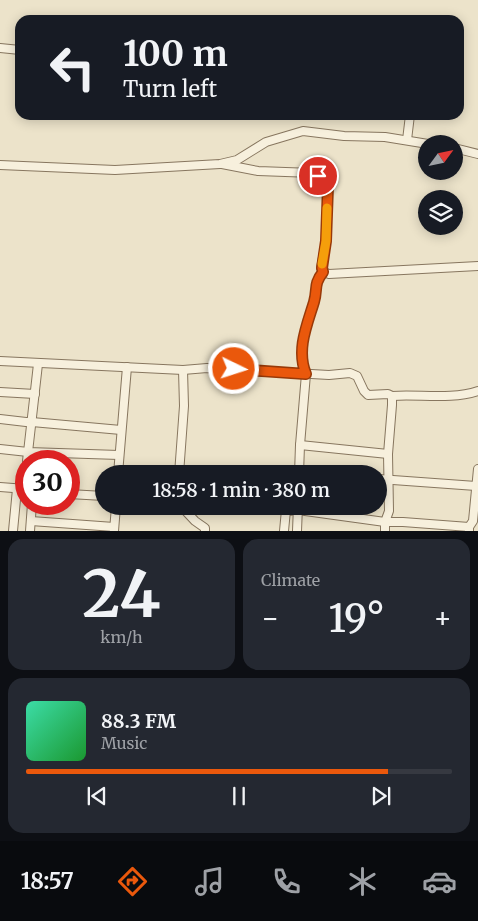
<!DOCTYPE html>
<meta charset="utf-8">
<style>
body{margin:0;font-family:Merriweather,serif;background:#242831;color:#f1f3f6;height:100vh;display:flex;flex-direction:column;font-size:19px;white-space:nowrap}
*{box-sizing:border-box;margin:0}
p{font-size:16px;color:#9ea1a6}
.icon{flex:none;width:28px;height:28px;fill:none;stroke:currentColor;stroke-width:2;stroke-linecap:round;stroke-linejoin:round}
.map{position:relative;height:531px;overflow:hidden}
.side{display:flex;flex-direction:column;gap:8px;padding:8px;background:#0d0f14;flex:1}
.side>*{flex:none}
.hud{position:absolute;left:15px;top:15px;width:449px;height:105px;border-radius:15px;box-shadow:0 2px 12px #0003;background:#171b24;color:#f1f3f6;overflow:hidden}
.needle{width:32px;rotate:57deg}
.buttons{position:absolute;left:418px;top:135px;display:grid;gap:10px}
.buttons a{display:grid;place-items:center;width:45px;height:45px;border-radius:50%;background:#171b24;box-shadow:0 2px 12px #0003;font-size:25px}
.speed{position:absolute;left:15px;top:450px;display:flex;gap:10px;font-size:25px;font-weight:700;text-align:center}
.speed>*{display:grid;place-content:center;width:65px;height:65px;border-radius:50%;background:#171b24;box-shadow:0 2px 12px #0003;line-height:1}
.speed .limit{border:8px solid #d22;background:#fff;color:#111}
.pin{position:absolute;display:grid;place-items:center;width:42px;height:42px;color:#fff;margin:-21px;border:2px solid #fff;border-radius:50%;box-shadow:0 1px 5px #0007}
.me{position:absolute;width:55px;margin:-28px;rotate:94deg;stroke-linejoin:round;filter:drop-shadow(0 0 4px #0008)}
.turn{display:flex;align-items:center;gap:18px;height:105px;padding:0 25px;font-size:22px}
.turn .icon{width:65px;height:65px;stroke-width:2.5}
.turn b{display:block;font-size:35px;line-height:42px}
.big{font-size:38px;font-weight:600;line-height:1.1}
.side .tile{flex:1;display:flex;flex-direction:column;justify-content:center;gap:8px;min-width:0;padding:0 18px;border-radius:15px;background:#242831}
.side .dial{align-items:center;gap:0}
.dial b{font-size:65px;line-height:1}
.song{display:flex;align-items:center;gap:15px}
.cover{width:60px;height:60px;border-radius:8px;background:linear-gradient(135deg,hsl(160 70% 55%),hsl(130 70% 35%))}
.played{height:5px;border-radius:2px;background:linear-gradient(90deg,#ea580c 85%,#363941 85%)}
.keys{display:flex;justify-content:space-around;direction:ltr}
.heat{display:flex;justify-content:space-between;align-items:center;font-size:28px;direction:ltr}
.side .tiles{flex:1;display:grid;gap:8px;grid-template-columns:1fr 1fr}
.tile:last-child{grid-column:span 2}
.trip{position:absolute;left:95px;top:465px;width:292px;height:50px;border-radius:25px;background:#171b24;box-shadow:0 2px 12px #0003;font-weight:600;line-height:50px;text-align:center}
.dock{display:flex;height:80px;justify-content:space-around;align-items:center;background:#090b0e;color:#9ea1a6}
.dock .icon{width:35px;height:35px}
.dock .active{color:#ea580c}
.dock b{font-size:22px;color:#f1f3f6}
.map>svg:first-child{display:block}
</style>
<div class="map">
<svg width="478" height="531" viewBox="0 0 478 531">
<rect width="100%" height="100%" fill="#ece3ca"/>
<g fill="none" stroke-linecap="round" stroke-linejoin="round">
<defs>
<g id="minor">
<polyline points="0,48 20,50"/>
<polyline points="407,140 410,115"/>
<polyline points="454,148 478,154"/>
<polyline points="222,164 258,171 313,173 325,181 328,186 326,241 321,268 323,272 329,274 478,266"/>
<polyline points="0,165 115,170 220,164 237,160 266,142 303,131 344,136 385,137 428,144"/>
<path d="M0,361L183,370L207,368L225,369L329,375L350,373L357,376L364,391L368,395L388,394L392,396C420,394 451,400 478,391"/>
<polyline points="0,392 35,394"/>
<polyline points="0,419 26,422 32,422 121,430"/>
<polyline points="300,445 388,454"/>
<polyline points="0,449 28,452 119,455"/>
<polyline points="27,461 38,364"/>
<polyline points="323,473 327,474"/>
<polyline points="118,474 127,367"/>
<polyline points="179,474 184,406 183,370"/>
<path d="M299,474L300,445L306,374C296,350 307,325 314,302C318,288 313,285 323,272"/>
<polyline points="379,479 476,486"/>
<polyline points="0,487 26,489"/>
<polyline points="26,489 26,477"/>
<polyline points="69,494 104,496"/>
<polyline points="181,506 195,521 205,528 205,531"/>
<polyline points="259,506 288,511 298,510 385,522 403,522 469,527"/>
<polyline points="31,521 114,527"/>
<polyline points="13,531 17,489"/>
<polyline points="30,531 32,504"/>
<polyline points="114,531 116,506"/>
<polyline points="284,531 286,510"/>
<polyline points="297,531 298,506"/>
<polyline points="385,531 385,522 389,511 388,454 392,405 392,396"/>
<polyline points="469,531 469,527 473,521 478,469"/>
</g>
</defs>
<!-- minor casing -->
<use href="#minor" stroke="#87765f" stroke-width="10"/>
<!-- minor -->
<use href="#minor" stroke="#f7f0dd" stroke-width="8"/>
</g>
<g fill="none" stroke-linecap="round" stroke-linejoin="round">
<defs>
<path id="route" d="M234,369L306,374C296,350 307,325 314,302C318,288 313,285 323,272L322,268L326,241L328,186L325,181L318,176"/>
</defs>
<!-- route casing -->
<use href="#route" stroke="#983908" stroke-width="12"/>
<!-- route -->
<use href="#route" stroke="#ea580c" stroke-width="9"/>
<!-- slow -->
<polyline stroke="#f59e0b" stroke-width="9" points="322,264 326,241 327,208"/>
</g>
</svg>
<div class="buttons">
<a><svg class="needle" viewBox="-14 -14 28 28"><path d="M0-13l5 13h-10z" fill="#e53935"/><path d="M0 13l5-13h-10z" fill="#9ea1a6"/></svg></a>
<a><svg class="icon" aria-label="layers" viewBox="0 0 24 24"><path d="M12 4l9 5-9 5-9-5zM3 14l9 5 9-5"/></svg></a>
</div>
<div class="speed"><div class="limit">30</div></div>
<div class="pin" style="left:318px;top:176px;background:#d93025"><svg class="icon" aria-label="arrive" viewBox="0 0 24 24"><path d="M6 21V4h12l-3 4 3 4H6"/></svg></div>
<svg class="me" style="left:234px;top:369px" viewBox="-20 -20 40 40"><circle r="17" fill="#ea580c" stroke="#fff" stroke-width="3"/><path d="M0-11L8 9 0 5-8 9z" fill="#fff"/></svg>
<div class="trip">18:58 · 1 min · 380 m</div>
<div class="hud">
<div class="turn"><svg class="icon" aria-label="left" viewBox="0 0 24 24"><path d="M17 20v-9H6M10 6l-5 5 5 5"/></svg><div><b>100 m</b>Turn left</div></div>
</div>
</div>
<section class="side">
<div class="tiles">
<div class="tile dial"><b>24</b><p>km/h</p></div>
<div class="tile"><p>Climate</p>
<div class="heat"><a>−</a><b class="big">19°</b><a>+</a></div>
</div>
<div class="tile">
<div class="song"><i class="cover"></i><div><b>88.3 FM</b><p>Music</p></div></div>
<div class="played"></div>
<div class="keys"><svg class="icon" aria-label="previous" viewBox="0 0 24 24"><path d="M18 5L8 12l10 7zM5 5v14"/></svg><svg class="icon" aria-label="pause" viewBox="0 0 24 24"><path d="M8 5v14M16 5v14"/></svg><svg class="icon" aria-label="next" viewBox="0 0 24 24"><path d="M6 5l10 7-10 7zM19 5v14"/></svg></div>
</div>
</div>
</section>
<nav class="dock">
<b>18:57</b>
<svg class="icon active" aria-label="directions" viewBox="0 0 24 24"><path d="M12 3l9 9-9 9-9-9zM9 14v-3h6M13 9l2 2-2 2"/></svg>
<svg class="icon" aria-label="music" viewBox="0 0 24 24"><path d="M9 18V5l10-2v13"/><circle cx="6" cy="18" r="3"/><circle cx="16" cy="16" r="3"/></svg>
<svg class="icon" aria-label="phone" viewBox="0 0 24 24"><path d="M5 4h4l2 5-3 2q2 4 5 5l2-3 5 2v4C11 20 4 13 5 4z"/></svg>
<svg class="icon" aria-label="climate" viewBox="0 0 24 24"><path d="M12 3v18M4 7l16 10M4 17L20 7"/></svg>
<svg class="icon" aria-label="car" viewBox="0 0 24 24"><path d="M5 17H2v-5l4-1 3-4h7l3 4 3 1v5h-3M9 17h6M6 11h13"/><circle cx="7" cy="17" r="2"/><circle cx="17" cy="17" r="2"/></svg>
</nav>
